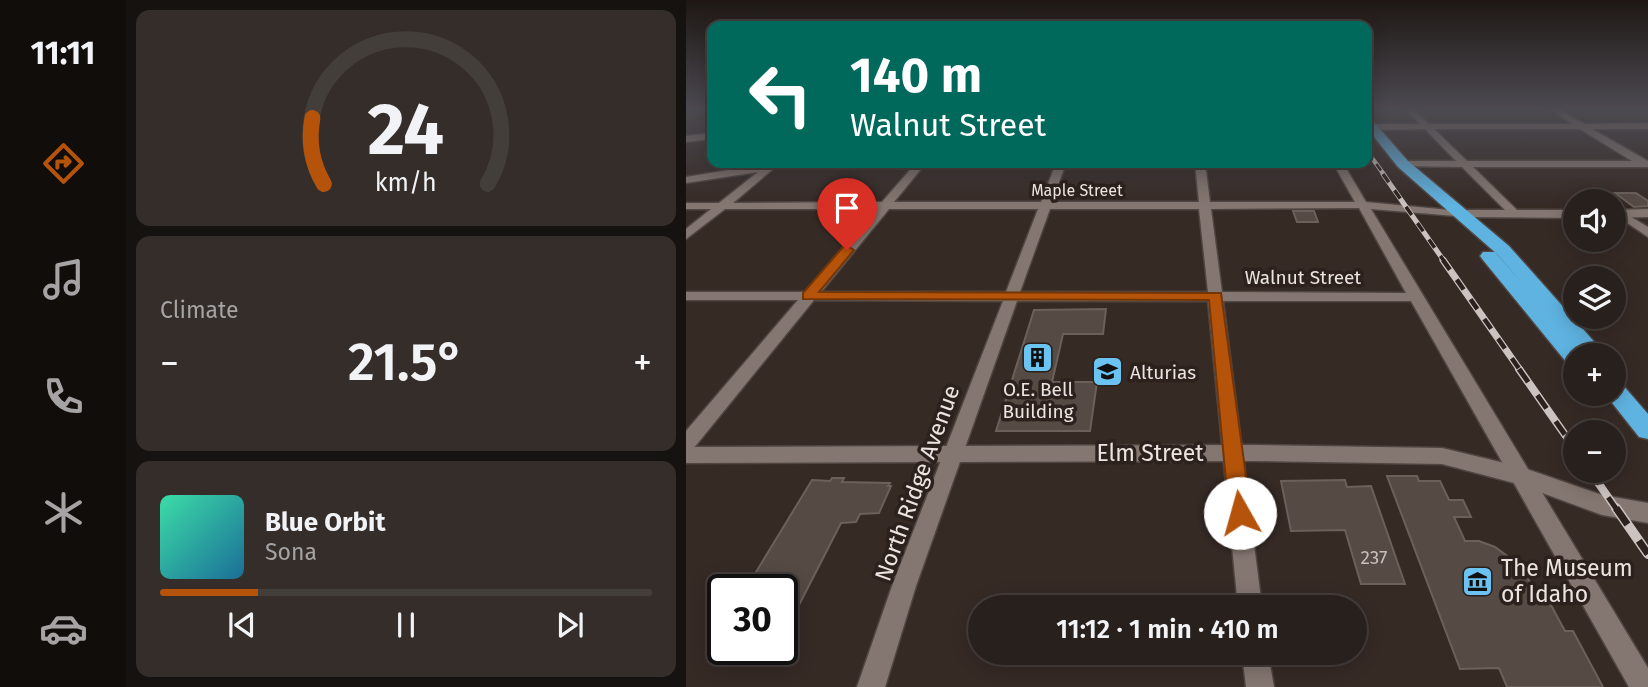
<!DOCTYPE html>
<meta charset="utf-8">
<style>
body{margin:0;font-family:"Fira Sans",sans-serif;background:#342d29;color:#f1f3f6;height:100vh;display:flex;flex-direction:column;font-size:26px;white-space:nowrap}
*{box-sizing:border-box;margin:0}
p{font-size:23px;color:#a5a3a3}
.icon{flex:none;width:38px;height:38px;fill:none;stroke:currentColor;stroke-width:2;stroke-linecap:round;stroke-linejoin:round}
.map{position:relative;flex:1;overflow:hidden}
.details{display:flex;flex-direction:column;gap:10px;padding:10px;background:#16120f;width:560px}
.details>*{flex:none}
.guide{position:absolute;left:21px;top:21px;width:665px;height:147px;border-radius:14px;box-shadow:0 4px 18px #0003,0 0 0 2px #443e3b;background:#00695c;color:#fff;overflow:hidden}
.buttons{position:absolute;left:877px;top:189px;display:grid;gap:14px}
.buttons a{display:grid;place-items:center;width:63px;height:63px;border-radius:50%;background:#28201c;box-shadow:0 4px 18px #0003,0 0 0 2px #443e3b;font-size:35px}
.speed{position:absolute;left:21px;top:574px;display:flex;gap:14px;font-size:35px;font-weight:700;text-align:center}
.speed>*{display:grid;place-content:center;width:91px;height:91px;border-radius:50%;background:#28201c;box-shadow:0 4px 18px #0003,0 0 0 2px #443e3b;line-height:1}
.speed .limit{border:4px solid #111;border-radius:10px;background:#fff;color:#111}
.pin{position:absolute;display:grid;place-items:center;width:60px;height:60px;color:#fff;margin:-72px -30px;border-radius:50% 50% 50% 0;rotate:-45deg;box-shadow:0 0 7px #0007}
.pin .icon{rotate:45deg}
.me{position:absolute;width:77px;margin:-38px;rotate:353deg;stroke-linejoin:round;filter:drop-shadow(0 0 5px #0008)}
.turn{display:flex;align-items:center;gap:24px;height:147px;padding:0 28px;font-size:32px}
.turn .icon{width:91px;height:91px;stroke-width:2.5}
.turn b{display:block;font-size:49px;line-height:60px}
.big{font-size:52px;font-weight:600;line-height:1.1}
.details .widget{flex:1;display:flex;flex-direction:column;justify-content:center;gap:10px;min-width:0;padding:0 24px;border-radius:14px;background:#342d29}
.details .dial{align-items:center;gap:0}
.dial svg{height:182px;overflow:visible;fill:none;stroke:#443e3b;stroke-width:7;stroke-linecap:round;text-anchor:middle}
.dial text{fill:#f1f3f6;stroke:none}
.song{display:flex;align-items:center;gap:21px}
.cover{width:84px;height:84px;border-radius:10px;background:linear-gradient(135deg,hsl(160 70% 55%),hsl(200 70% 35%))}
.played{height:7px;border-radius:4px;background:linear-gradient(90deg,#b45309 20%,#443e3b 20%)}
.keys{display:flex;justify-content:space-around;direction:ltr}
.heat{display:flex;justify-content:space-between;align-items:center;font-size:38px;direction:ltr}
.trip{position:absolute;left:282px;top:595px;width:399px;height:70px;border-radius:35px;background:#28201c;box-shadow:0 4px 18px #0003,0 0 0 2px #443e3b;font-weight:600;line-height:70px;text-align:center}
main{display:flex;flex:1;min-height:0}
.tabs{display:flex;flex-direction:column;width:126px;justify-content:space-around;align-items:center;background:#100d0b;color:#a5a3a3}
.tabs .icon{width:49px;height:49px}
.tabs .selected{color:#b45309}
.tabs b{font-size:32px;color:#f1f3f6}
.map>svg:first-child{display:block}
</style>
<main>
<nav class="tabs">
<b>11:11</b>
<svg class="icon selected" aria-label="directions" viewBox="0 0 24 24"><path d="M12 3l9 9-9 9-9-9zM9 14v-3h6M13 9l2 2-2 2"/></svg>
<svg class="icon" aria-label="music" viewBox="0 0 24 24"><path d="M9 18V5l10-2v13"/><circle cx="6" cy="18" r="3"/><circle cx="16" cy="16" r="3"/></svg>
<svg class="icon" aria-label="phone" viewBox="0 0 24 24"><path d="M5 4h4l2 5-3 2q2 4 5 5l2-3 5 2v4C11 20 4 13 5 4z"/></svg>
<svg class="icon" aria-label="climate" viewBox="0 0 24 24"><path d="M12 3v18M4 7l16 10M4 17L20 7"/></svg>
<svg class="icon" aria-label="car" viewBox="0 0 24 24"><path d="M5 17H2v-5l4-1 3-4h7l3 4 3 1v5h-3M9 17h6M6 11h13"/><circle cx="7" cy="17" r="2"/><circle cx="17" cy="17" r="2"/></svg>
</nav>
<section class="details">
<div class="widget dial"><svg viewBox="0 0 100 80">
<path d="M14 69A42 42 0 1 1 86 69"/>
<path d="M14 69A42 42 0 0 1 9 40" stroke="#b45309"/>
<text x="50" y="56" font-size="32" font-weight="700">24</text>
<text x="50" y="72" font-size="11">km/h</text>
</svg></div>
<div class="widget"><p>Climate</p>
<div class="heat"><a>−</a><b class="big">21.5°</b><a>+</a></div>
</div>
<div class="widget">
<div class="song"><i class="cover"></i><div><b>Blue Orbit</b><p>Sona</p></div></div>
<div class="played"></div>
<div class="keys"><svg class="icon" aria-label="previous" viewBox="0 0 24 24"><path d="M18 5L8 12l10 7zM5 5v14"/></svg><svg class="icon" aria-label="pause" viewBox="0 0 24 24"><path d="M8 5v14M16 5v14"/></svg><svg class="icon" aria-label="next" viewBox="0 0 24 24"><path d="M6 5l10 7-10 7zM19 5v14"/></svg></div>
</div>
</section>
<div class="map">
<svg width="962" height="687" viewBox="0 0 962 687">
<rect width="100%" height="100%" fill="#362a25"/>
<!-- building -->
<g fill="#564a44" stroke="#6d605a" stroke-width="2">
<polygon points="929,193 950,193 962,201 962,206 948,207"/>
<polygon points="607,211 628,211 632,222 611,222"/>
<polygon points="420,309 417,334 377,334 366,382 411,382 404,431 310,431 348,310"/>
<polygon points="701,476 731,476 733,481 754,481 763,500 777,500 785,517 768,517 779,541 793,541 809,547 836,567 850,594 859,594 879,631 887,631 917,687 821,687 813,668 774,669"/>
<polygon points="146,478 158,478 156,482 204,483 202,486 205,486 193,513 174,514 170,522 155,523 109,613 96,613 96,590 59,590 126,480 144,481"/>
<polygon points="659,480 661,487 685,486 719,584 675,584 659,530 605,531 595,481"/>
</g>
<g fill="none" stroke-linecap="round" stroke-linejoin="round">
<defs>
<g id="street">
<path d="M719,109H727L743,124H886L864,109H873L898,124L962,123V129H906L962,161V167H787L833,212L835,214L829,217L825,216L776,167L714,166L712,164L717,161H770L739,129L685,130L681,127L685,124H734ZM748,129H894L946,161H781Z"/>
<polygon points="26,133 26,139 0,142 0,136"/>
<path d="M85,163H113L87,169L47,203L196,202L230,163H240L208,202H355L370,163H380L366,202H513L509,163H519L524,202H669L647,163H657L680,202L785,212L787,214L781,217L685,209L962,668V687H943L725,301H537L576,607H552L522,301H331L230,586L199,687H171L206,586L317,301L128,300L7,449L0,451V431L112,300H0V292H119L190,209H39L0,239V229L25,209H0V203H33L72,172L0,183V177ZM673,208L720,293L536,292L525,209ZM203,209H352L320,292H135ZM364,209H513L522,292H334Z"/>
<polygon points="935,211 962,227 962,237 931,216 931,212"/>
<polygon points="556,653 582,653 588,687 560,687"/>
</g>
<g id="secondary">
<polygon points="962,209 962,217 928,218 928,210"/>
<polygon points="781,210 889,210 889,218 777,217 775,214"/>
<polygon points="568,445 756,448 835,467 916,495 962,503 962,523 916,515 832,484 756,464 568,461 0,463 0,447"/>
</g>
<g id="highway">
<polygon points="681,118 685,119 722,161 823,246 920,355 889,355 889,365 881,363 797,260 794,256 797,252 809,252 850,299 811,254 712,167 681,128"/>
<polygon points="928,382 936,384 962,414 962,439 953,437 919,394 928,394"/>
</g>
</defs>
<!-- street casing -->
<use href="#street" stroke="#4f4541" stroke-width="3"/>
<!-- secondary casing -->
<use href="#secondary" stroke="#4f4541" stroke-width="3"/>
<!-- highway casing -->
<use href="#highway" stroke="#4f4541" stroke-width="3"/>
<!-- street -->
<use href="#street" fill="#847670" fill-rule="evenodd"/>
<!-- secondary -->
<use href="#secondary" fill="#847670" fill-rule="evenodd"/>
<!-- highway -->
<use href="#highway" fill="#5fb3e1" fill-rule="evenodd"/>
<defs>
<polyline id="rail-far4" points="681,151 699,176"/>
<polyline id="rail-far3" points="697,174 758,261"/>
<polyline id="rail-far2" points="757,260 834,370"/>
<g id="rail-far1">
<polyline points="833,369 889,449"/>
<polyline points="904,471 931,510"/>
</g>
<polyline id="rail" points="930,508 962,554"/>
</defs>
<!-- rail-far4 casing -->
<use href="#rail-far4" stroke="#ccc3c0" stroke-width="4.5"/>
<!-- rail-far3 casing -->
<use href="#rail-far3" stroke="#ccc3c0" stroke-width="5"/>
<!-- rail-far2 casing -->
<use href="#rail-far2" stroke="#ccc3c0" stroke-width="7"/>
<!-- rail-far1 casing -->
<use href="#rail-far1" stroke="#ccc3c0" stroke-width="8"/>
<!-- rail casing -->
<use href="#rail" stroke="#ccc3c0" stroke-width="10"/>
<!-- rail-far4 -->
<use href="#rail-far4" stroke="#2c211c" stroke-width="2.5" stroke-dasharray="8" stroke-linecap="butt"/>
<!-- rail-far3 -->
<use href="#rail-far3" stroke="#2c211c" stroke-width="3.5" stroke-dasharray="10" stroke-linecap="butt"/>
<!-- rail-far2 -->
<use href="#rail-far2" stroke="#2c211c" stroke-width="4.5" stroke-dasharray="12" stroke-linecap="butt"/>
<!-- rail-far1 -->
<use href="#rail-far1" stroke="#2c211c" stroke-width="5" stroke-dasharray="16" stroke-linecap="butt"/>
<!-- rail -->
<use href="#rail" stroke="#2c211c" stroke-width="7" stroke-dasharray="20" stroke-linecap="butt"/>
</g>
<!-- sky -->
<linearGradient id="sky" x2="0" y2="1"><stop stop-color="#1e1714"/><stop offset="0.53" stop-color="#4c4a51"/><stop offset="1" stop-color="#4c4a51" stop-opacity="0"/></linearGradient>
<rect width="962" height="205" fill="url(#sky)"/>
<!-- route -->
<polygon fill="#b45309" stroke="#753606" stroke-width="2" points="161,246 168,250 133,292 535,293 565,513 562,519 554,522 546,519 543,513 523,300 117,299 117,293 157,247"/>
<!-- icons -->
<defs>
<symbol id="building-square" viewBox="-11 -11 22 22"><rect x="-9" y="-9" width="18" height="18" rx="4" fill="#6bc3f2" stroke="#2c211c"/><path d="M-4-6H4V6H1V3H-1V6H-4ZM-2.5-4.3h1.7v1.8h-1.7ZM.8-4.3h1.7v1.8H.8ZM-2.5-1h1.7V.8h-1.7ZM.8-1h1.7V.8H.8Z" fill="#111"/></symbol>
<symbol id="school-square" viewBox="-11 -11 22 22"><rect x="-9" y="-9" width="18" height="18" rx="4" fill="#6bc3f2" stroke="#2c211c"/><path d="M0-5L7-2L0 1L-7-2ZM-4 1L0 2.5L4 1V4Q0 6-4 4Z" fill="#111"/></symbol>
<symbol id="museum-square" viewBox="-11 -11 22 22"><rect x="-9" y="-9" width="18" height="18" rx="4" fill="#6bc3f2" stroke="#2c211c"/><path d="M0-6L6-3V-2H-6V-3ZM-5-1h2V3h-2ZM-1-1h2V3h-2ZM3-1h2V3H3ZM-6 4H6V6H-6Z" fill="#111"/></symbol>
</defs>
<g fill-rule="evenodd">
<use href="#building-square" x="334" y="340" width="35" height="35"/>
<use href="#school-square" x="404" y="354" width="35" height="35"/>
<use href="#museum-square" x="774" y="564" width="35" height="35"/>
</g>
<g text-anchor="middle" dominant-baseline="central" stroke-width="7" stroke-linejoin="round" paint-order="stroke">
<!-- far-street labels -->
<g font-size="16" fill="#ece4e1" stroke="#2c211c">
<text x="391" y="190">Maple Street</text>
</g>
<!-- street labels -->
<g font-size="19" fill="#ece4e1" stroke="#2c211c">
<text x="617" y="277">Walnut Street</text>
</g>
<!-- poi labels -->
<g font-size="19" fill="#ece4e1" stroke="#2c211c" text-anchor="start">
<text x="444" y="372">Alturias</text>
<text x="352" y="389" text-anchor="middle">O.E. Bell<tspan x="352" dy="22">Building</tspan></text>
</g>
<!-- near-number labels -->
<g font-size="19" fill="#c6beba">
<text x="688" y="557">237</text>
</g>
<!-- near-street labels -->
<g font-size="23" fill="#ece4e1" stroke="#2c211c">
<text x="464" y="453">Elm Street</text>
<text transform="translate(231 483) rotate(-70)">North Ridge Avenue</text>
</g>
<!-- near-poi labels -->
<g font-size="23" fill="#ece4e1" stroke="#2c211c" text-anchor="start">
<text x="815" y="568">The Museum<tspan x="815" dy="26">of Idaho</tspan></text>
</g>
</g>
</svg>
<div class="buttons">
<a><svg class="icon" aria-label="sound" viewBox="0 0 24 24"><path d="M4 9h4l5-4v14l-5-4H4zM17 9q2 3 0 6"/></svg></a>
<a><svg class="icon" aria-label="layers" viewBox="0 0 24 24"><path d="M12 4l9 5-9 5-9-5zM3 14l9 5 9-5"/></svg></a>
<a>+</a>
<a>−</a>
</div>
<div class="speed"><div class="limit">30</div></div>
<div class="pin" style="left:161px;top:250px;background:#d93025"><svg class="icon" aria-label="arrive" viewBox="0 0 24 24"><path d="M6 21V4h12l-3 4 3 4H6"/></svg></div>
<svg class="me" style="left:554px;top:513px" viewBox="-20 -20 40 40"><circle r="19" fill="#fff"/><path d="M0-13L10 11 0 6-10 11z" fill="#b45309"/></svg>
<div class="trip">11:12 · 1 min · 410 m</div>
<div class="guide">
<div class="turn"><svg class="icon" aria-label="left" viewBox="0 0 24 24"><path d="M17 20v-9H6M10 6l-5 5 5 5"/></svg><div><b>140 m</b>Walnut Street</div></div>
</div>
</div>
</main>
